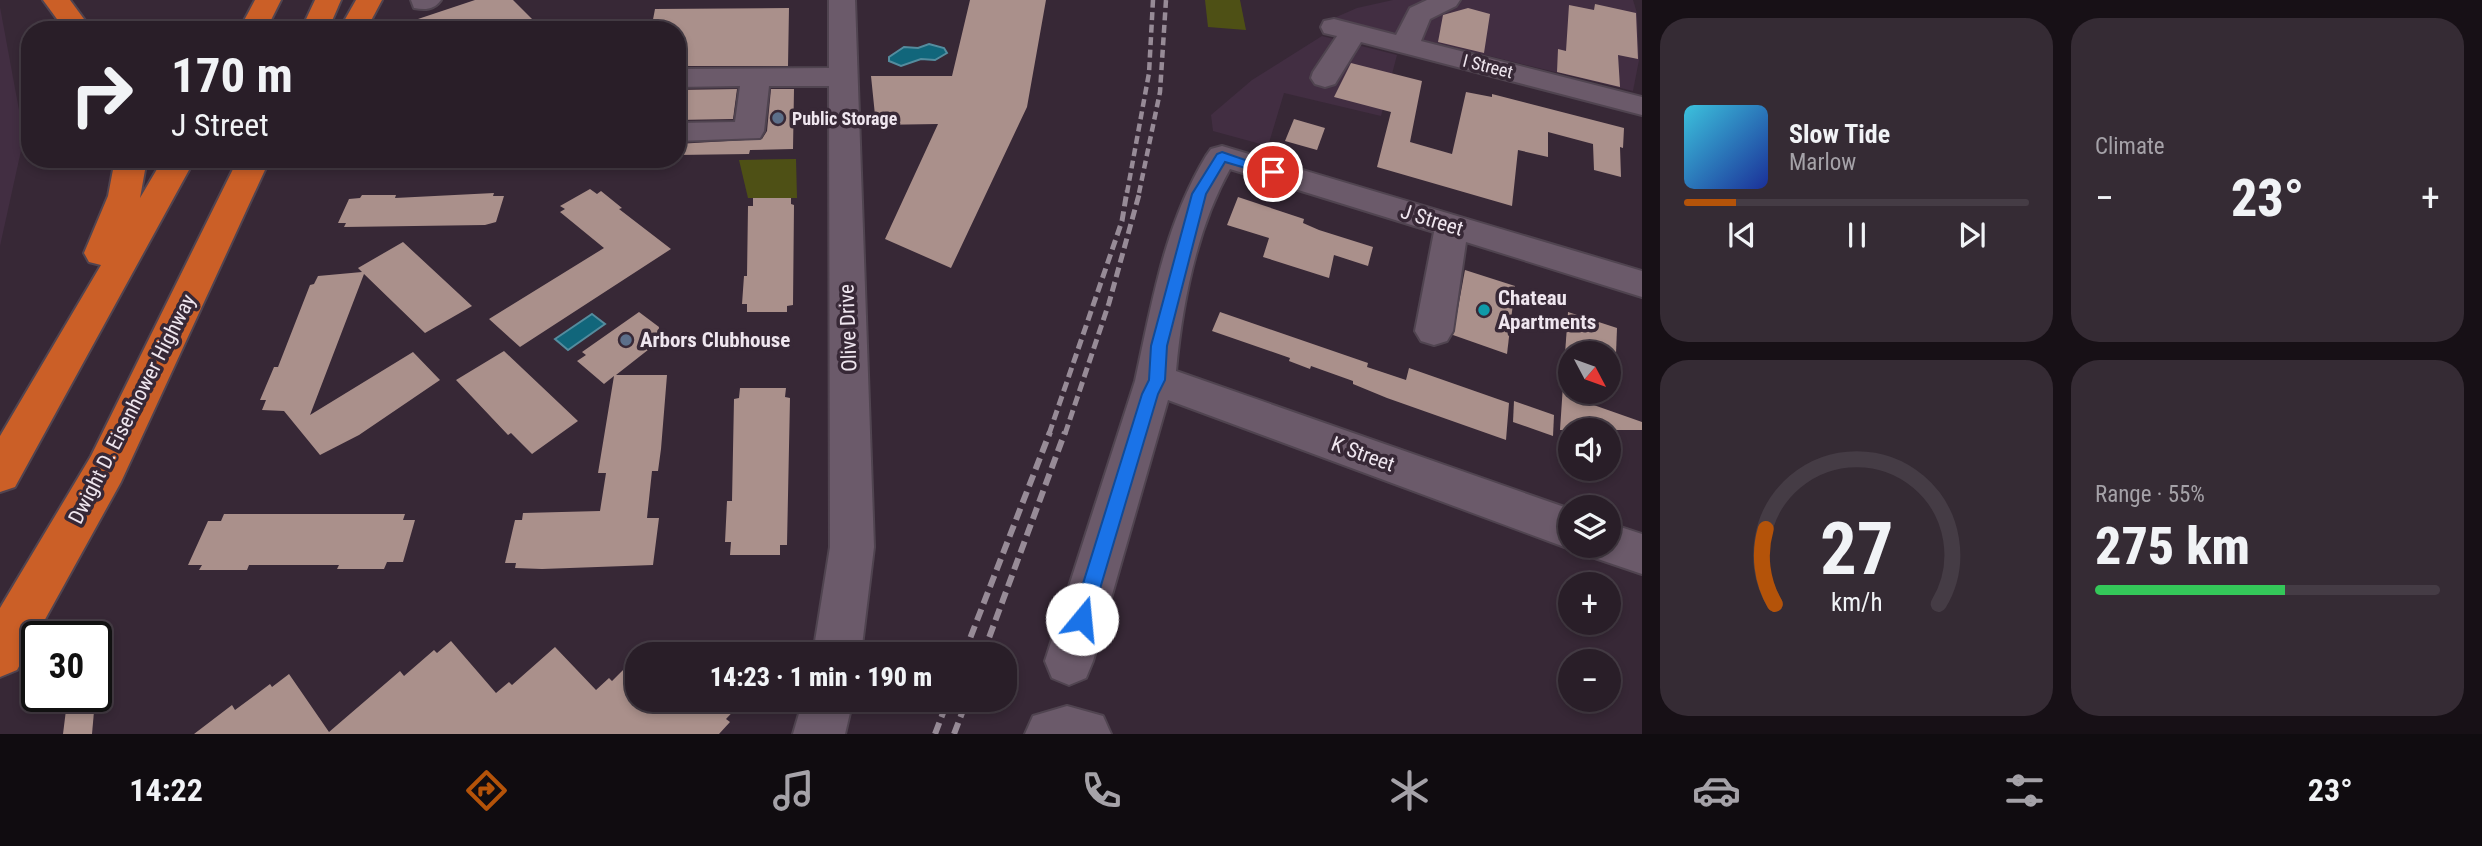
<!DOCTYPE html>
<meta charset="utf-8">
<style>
body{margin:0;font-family:"Roboto Condensed",sans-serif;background:#352b34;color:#f1f3f6;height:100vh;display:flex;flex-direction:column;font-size:26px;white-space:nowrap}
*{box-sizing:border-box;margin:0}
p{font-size:23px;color:#a5a2a8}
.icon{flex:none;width:38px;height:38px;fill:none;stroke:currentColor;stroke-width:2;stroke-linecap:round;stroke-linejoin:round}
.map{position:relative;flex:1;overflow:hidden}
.side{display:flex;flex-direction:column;gap:18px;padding:18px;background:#171016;width:840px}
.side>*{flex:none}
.banner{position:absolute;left:21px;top:21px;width:665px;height:147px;border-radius:28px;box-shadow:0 4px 10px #0003,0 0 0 2px #453c45;background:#291e28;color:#f1f3f6;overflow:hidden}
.needle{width:46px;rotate:131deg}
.controls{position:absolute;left:1558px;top:341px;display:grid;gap:14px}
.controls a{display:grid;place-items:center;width:63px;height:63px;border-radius:50%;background:#291e28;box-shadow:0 4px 10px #0003,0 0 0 2px #453c45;font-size:35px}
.speed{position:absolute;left:21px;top:621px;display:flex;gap:14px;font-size:35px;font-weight:700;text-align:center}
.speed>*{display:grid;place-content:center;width:91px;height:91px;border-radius:50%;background:#291e28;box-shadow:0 4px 10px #0003,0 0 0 2px #453c45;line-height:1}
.speed .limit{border:4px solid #111;border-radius:10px;background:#fff;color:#111}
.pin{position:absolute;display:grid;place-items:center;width:60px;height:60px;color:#fff;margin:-30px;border:4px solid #fff;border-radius:50%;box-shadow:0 2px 7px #0007}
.me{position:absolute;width:77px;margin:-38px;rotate:17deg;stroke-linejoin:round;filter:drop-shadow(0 0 5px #0008)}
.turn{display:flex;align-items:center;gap:24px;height:147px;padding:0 35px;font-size:32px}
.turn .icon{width:91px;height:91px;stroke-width:2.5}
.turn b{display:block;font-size:49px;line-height:60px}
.big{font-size:52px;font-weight:800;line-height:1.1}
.side .card{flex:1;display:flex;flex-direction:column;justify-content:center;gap:10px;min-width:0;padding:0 24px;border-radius:28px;background:#352b34}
.side .dial{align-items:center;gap:0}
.dial svg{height:182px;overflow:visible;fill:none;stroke:#453c45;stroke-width:7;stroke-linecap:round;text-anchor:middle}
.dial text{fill:#f1f3f6;stroke:none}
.song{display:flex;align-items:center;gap:21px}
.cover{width:84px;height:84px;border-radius:10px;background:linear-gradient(135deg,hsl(190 70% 55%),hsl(230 70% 35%))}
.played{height:7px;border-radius:4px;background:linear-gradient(90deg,#b45309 15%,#453c45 15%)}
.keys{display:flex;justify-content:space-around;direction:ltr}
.heat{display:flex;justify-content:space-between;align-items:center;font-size:38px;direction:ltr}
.charge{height:10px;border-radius:5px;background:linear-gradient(90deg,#34c759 55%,#453c45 0)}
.side .tiles{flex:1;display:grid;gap:18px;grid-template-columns:repeat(2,1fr)}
.trip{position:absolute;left:625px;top:642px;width:392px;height:70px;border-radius:28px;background:#291e28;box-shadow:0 4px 10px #0003,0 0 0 2px #453c45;font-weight:800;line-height:70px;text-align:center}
.tabs{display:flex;height:112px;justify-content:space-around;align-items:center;background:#100c10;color:#a5a2a8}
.tabs .icon{width:49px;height:49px}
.tabs .current{color:#b45309}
.tabs b{font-size:32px;color:#f1f3f6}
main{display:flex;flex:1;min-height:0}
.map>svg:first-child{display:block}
</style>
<main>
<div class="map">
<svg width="1642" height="734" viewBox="0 0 1642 734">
<rect width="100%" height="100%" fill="#372836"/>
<!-- built -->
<g fill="#422e42">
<polygon points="1393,0 1633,0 1637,13 1639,60 1633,91 1334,18 1357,8"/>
<polygon points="0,7 24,137 0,246"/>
<polygon points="1322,36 1397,55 1381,116 1284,93 1268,146 1213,131 1211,115 1252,80"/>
</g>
<!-- green -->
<g fill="#4e5015">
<polygon points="1205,0 1240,0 1246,30 1208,27"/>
<polygon points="796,159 797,198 748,198 739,160"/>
</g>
<!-- water -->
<g fill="#11667b" stroke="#548c9e" stroke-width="2">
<polygon points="929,44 944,48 947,53 935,60 921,59 901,66 889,61 889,57 904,47 918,48"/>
<polygon points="592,314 605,324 568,350 555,339"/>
</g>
<!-- building -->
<g fill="#aa908b">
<polygon points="475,0 513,0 543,30 398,30 397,26"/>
<polygon points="970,0 1046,0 1027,107 951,268 885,239 938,124 876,125 871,76 952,76"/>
<polygon points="1595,4 1636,13 1638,59 1618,55 1620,87 1557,72 1558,49 1566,51 1569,5 1594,10"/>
<polygon points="789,8 788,66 677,66 677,30 651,30 655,9"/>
<polygon points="1468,8 1490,14 1484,53 1438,42 1443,15"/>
<polygon points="1351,63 1422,81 1410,142 1452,154 1466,92 1492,97 1492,94 1624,128 1623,148 1620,147 1621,177 1594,170 1593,144 1548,132 1548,157 1518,150 1512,206 1377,167 1391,112 1334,97"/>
<polygon points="737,89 733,119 677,120 677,90"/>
<polygon points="771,89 794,89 793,149 750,150 749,154 677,155 677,144 762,139 767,131"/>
<polygon points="1294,119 1325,128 1317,150 1285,141"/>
<polygon points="590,189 597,194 601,191 622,208 619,209 671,249 520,347 489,319 604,248 560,212 565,209 560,206"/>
<polygon points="494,193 493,196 504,196 496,222 485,225 344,227 346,223 338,223 349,199 360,198 362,195 396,195 395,198"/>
<polygon points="1238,197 1304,219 1303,223 1319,230 1373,247 1368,266 1334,255 1329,278 1263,257 1269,238 1227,225"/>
<polygon points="753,198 791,198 791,204 794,205 793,305 787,306 787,312 747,312 747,304 742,304 744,276 747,276 748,206 753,206"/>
<polygon points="403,242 472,306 425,333 364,274 310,415 413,352 440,380 359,435 320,455 284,411 262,410 266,400 260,400 274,367 278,367 310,285 314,284 318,276 362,272 358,268"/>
<polygon points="1465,270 1515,286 1507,354 1453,335"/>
<polygon points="639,312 659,327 658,338 652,343 653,346 616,375 667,375 661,449 658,471 652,471 647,518 659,518 653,565 542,569 515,568 516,563 505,563 515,520 522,520 523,513 600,511 606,473 598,473 614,376 604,384 577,361 586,355 582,352"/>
<polygon points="1220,312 1368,363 1367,367 1406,380 1409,368 1509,403 1506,440 1387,398 1353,384 1353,381 1311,366 1310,369 1289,361 1290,358 1212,331"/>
<polygon points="1568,312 1617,328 1616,354 1565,354"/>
<polygon points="504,351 578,421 532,454 511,433 508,435 456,380"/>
<polygon points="1563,385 1570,388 1570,392 1588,394 1588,403 1642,422 1642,430 1560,430"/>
<polygon points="740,388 786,388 785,397 790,398 787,545 780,545 780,555 730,555 731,542 725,542 727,501 732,501 734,399 739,398"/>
<polygon points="1514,401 1554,415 1553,436 1513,422"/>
<polygon points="224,514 405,514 403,520 415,520 403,562 387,562 384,569 337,569 339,565 249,565 247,570 199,570 202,565 188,565 208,521 221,521"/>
<polygon points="451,641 496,693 509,682 512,685 555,647 596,690 609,678 612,681 624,669 637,682 637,700 744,700 726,719 730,722 719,734 194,734 232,705 235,710 270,684 272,687 289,674 329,732 400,671 404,676 434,650 437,653"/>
<polygon points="95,700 92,734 63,734 66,710"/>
</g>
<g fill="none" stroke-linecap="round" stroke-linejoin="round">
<defs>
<g id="minor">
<path d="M411,0H441C434,10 425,10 414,8Z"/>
<polygon points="829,0 855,0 874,547 861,654 813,654 830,547 829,86 769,86 764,131 760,138 677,141 677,123 735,122 740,86 677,87 677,69 829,68"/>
<polygon points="1427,0 1460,0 1456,6 1430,19 1421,41 1642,97 1642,115 1361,42 1335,84 1325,87 1315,84 1311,78 1313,72 1337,36 1324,33 1321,27 1324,21 1334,19 1396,35 1410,8"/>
<path d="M1222,146L1642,271V297L1466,242L1453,331L1447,341L1434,345L1421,341L1415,331L1434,232L1230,169C1197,228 1182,304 1176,371L1570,509V546H1577L1570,549L1168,400L1093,661L1086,678L1069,685L1052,678L1045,661L1135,381C1152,303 1164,226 1206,156L1211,149Z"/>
<polygon points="1608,523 1642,534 1642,574 1592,557 1587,546 1608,546"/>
<polygon points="803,700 853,700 845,734 793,734"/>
<polygon points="1067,706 1103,716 1111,734 1025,734 1033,716"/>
</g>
<g id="highway">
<polygon points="43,0 70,0 92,30 65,30"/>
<polygon points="255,0 281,0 266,30 239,30"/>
<polygon points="315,0 341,0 328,30 301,30"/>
<polygon points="356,0 382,0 366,30 339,30"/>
<polygon points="115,159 147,159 140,198 163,159 195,159 15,487 0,492 0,436 101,265 89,262 84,253 108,196"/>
<polygon points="238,159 270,159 121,482 17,670 0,677 0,608 91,456"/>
</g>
</defs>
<!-- minor casing -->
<use href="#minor" stroke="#504450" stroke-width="4"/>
<!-- highway casing -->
<use href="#highway" stroke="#504450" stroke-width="4"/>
<!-- minor -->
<use href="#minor" fill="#6b5a6a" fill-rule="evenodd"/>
<!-- highway -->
<use href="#highway" fill="#cb5f27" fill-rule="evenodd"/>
<!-- rail-far2 -->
<g stroke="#978b97" stroke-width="4.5" stroke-dasharray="8 4.5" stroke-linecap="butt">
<polyline points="1127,193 1149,73 1153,0"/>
<polyline points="1139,193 1160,92 1166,0"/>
</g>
<!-- rail-far1 -->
<g stroke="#978b97" stroke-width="5" stroke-dasharray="10 5" stroke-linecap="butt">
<polyline points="1049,434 1122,221 1127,191"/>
<polyline points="1065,434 1109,303 1140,191"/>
</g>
<!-- rail -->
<g stroke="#978b97" stroke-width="6" stroke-dasharray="12 6" stroke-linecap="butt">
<polyline points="964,654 1050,432"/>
<polyline points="983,654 1065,432"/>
<polyline points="935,734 948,700"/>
<polyline points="954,734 967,700"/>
</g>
</g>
<!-- route -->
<polygon fill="#1a73e8" stroke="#114b97" stroke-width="2" points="1222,152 1280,172 1273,176 1225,162 1206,194 1167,346 1165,380 1158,394 1091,619 1089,625 1082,628 1075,625 1072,619 1142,394 1149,380 1151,346 1192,194 1217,154"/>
<!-- markers -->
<g fill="#5c6f8a" stroke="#372836" stroke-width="2.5">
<circle cx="778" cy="118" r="7"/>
<circle cx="626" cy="340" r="7"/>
</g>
<circle fill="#0f9aa8" stroke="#372836" stroke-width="2.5" cx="1484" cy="310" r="7"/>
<g text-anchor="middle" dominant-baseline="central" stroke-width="7" stroke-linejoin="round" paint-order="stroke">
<!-- far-street labels -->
<g font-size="18" fill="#efe6ef" stroke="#372836">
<text transform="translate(1488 66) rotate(14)">I Street</text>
</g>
<!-- far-poi labels -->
<g font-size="18" font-weight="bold" fill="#efe6ef" stroke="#372836" text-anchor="start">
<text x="792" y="118">Public Storage</text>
</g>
<!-- street labels -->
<g font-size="21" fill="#efe6ef" stroke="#372836">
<text transform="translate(1432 220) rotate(17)">J Street</text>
<text transform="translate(848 328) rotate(-92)">Olive Drive</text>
<text transform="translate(132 409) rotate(-63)">Dwight D. Eisenhower Highway</text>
<text transform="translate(1363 454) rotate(20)">K Street</text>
</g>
<!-- poi labels -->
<g font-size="21" font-weight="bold" fill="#efe6ef" stroke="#372836" text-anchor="start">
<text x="1498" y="298">Chateau<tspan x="1498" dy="24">Apartments</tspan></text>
<text x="640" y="340">Arbors Clubhouse</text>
</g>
</g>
</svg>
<div class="controls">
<a><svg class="needle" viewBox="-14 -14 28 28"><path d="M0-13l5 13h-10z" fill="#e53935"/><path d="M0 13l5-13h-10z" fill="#a5a2a8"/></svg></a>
<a><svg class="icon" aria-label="sound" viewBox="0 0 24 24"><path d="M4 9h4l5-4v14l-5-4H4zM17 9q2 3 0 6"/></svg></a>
<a><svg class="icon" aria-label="layers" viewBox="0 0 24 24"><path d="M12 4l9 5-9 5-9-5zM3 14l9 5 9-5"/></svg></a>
<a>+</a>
<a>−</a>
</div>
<div class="speed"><div class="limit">30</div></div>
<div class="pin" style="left:1273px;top:172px;background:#d93025"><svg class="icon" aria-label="arrive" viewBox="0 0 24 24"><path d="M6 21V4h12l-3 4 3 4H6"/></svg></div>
<svg class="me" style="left:1082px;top:619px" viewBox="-20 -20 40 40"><circle r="19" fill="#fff"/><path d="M0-13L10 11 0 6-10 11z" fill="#1a73e8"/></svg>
<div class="trip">14:23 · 1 min · 190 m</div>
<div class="banner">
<div class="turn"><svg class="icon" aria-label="right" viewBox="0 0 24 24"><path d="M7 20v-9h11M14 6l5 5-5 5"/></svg><div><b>170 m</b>J Street</div></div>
</div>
</div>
<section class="side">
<div class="tiles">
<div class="card">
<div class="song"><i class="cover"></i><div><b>Slow Tide</b><p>Marlow</p></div></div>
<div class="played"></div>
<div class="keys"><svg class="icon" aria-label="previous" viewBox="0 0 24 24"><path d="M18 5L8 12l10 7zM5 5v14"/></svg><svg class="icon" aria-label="pause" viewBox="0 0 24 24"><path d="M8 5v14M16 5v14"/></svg><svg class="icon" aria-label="next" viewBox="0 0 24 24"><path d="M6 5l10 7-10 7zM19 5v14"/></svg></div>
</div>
<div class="card"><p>Climate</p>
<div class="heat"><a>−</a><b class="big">23°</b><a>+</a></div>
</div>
<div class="card dial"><svg viewBox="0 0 100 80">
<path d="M14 69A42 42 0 1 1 86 69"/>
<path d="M14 69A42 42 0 0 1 10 36" stroke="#b45309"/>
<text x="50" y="56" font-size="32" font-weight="700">27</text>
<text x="50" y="72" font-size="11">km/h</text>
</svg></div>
<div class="card"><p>Range · 55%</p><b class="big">275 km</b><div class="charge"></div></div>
</div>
</section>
</main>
<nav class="tabs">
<b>14:22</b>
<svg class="icon current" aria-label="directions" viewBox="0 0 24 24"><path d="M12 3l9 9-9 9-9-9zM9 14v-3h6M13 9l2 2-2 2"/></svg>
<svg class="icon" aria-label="music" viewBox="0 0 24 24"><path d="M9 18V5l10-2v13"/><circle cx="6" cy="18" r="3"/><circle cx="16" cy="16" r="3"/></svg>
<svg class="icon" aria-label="phone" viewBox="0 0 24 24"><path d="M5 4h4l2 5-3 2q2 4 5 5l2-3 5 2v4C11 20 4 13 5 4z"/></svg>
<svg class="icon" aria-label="climate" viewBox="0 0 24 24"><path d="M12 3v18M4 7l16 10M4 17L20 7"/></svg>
<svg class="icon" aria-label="car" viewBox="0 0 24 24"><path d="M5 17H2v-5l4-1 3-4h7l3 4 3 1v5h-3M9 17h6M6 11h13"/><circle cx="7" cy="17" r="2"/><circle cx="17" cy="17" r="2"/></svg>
<svg class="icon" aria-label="filters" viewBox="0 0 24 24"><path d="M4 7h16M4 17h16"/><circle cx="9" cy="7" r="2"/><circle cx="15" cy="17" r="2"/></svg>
<b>23°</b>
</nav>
